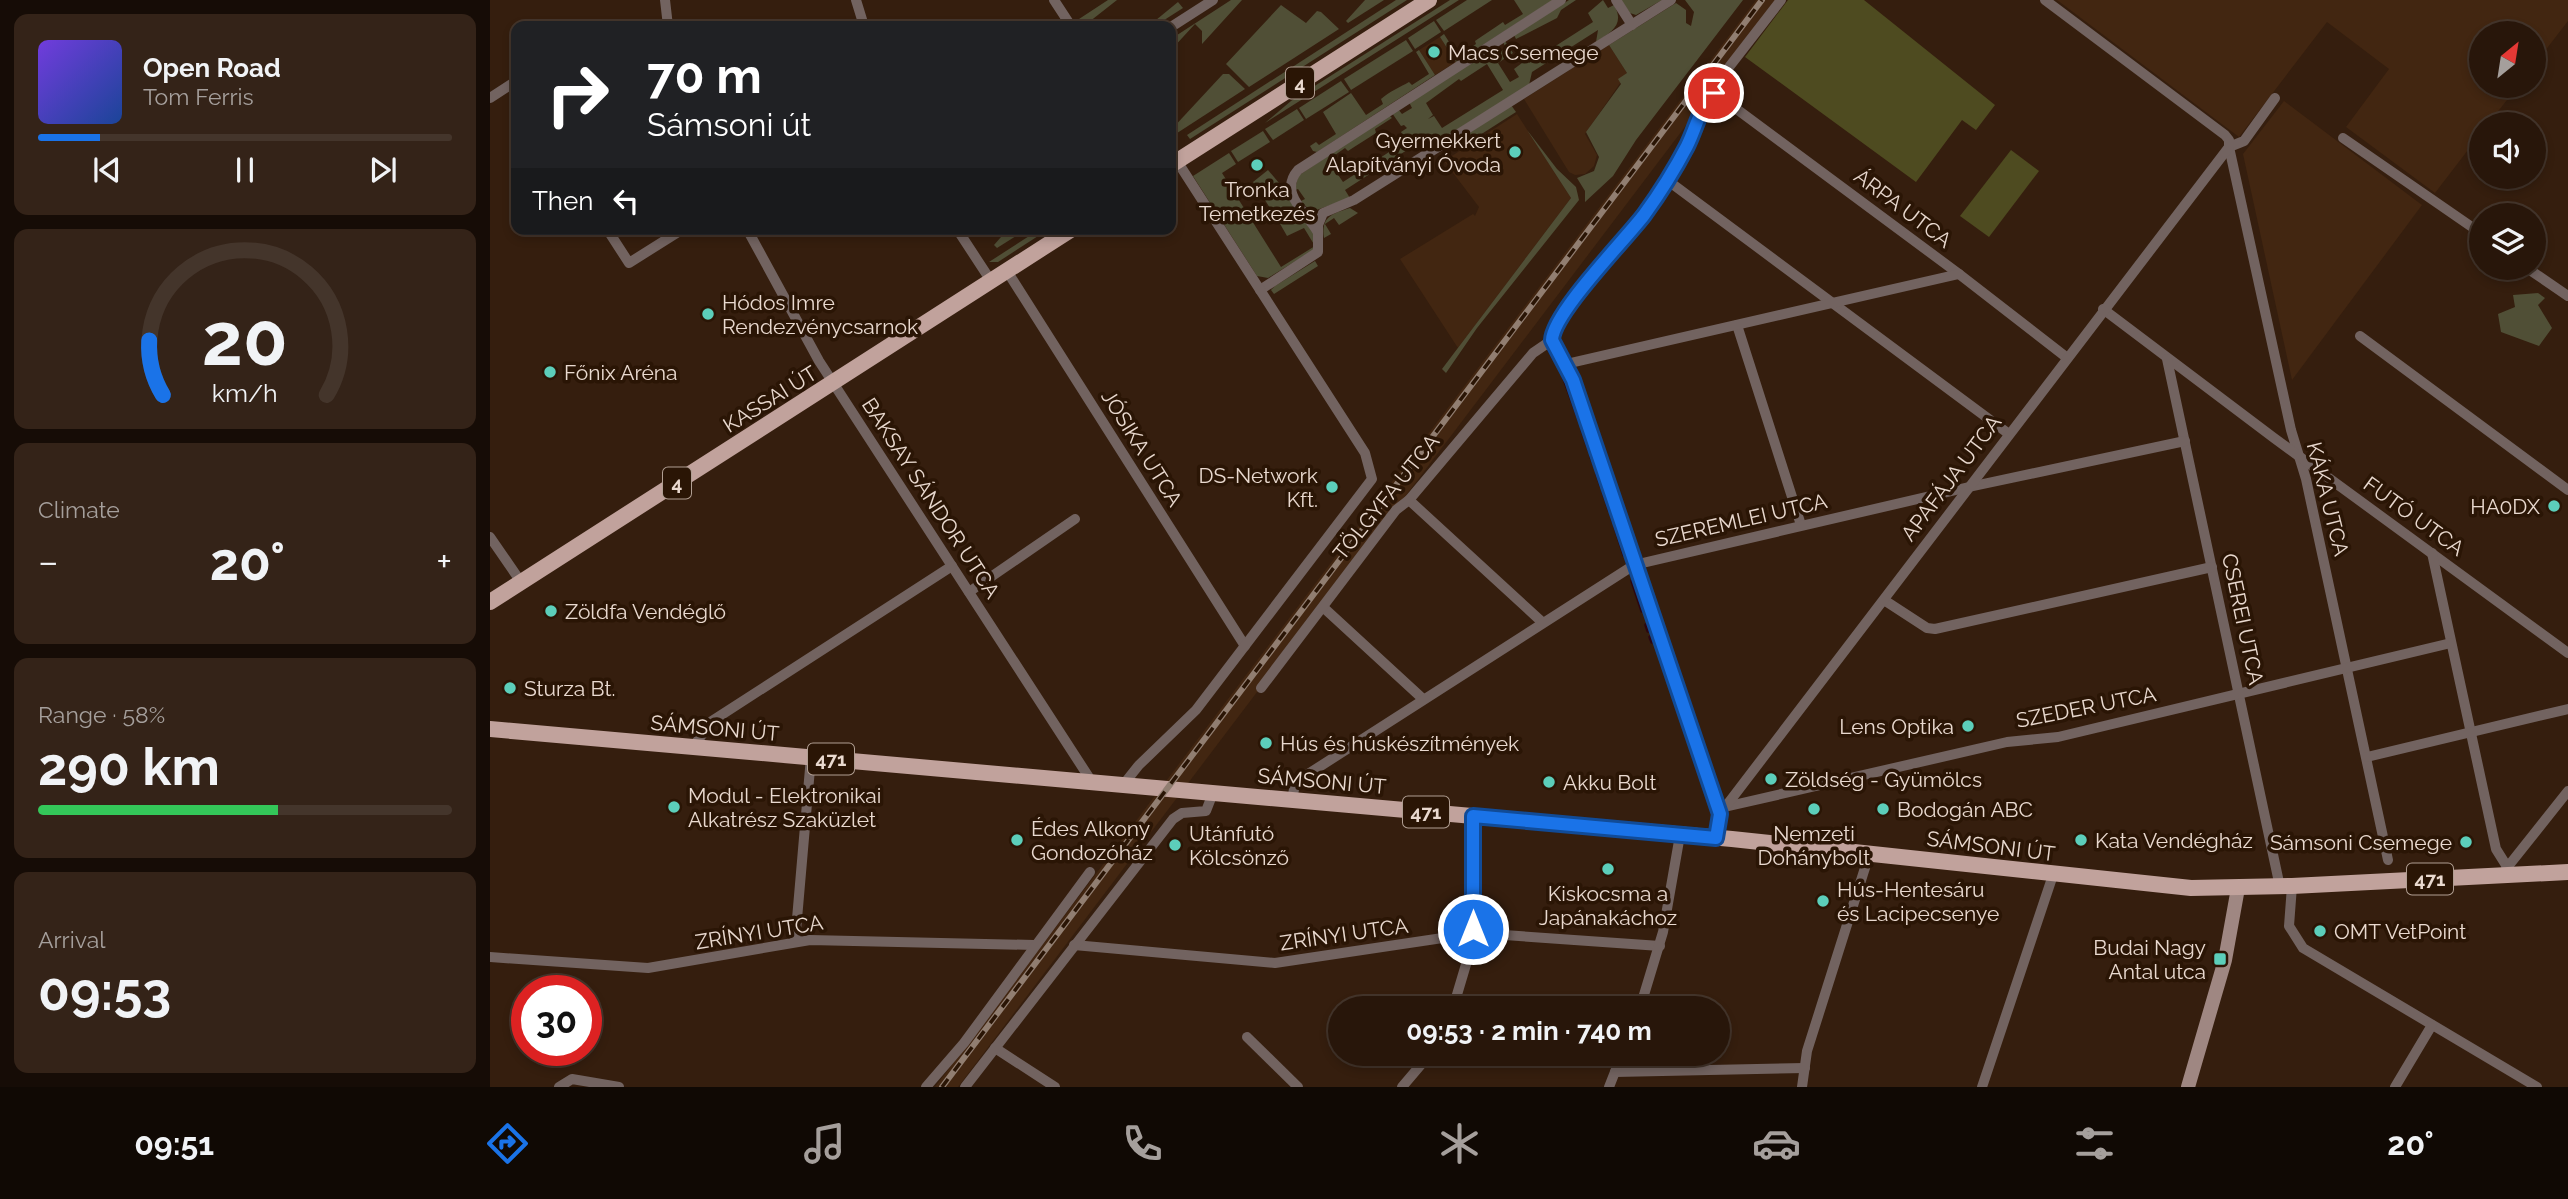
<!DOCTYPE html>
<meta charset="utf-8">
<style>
body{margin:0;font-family:Raleway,sans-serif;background:#342318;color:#f1f3f6;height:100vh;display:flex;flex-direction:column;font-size:26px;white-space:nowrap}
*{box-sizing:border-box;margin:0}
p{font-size:23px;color:#a59f9c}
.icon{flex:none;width:38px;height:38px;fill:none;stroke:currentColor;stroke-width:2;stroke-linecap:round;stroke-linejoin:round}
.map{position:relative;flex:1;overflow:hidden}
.drawer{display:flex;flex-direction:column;gap:14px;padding:14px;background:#160c06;width:490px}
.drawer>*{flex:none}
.guide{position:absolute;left:21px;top:21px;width:665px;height:214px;border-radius:14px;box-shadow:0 4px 10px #0003,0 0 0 2px #44352b;background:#202124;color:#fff;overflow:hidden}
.needle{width:46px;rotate:30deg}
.tools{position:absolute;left:1979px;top:21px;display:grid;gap:14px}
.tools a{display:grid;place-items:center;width:77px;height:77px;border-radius:50%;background:#28160a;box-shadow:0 4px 10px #0003,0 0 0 2px #44352b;font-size:35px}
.speed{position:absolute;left:21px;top:975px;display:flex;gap:14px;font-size:35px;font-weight:700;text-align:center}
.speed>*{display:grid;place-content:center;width:91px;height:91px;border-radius:50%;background:#28160a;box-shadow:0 4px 10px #0003,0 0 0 2px #44352b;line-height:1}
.speed .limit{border:10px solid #d22;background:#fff;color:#111}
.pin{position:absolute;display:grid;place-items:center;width:60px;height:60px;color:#fff;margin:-30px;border:4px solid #fff;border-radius:50%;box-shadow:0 2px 7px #0007}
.me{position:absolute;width:77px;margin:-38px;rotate:0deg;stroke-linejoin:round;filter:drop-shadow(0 0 5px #0008)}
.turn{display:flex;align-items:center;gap:24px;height:147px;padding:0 21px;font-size:32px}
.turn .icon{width:91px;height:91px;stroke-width:2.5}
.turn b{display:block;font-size:49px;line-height:60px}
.then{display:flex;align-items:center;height:66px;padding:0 21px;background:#0003;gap:14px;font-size:26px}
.big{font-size:52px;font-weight:700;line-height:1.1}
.drawer .card{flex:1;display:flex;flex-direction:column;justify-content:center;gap:10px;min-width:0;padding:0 24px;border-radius:14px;background:#342318}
.drawer .dial{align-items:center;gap:0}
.dial svg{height:182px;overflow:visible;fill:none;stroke:#44352b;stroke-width:7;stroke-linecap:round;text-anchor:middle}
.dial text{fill:#f1f3f6;stroke:none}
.song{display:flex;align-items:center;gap:21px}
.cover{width:84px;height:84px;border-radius:10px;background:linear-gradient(135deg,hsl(260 70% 55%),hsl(220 70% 35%))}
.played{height:7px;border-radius:4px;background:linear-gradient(90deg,#1a73e8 15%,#44352b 15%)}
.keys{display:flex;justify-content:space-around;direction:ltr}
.heat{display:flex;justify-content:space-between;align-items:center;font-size:38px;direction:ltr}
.charge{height:10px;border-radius:5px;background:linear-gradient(90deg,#34c759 58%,#44352b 0)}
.trip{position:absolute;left:838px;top:996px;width:402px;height:70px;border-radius:35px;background:#28160a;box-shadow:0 4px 10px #0003,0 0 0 2px #44352b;font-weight:700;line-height:70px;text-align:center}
.dock{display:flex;height:112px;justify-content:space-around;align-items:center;background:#100904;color:#a59f9c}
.dock .icon{width:49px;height:49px}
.dock .on{color:#1a73e8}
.dock b{font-size:32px;color:#f1f3f6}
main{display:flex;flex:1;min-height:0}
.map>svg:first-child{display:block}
</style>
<main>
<section class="drawer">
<div class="card">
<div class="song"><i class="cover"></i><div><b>Open Road</b><p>Tom Ferris</p></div></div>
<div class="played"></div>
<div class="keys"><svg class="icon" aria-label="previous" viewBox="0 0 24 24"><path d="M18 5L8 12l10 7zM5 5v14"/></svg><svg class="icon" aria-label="pause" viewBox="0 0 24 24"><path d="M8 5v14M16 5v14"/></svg><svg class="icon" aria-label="next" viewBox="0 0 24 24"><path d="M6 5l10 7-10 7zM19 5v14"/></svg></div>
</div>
<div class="card dial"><svg viewBox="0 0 100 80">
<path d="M14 69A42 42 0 1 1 86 69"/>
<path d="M14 69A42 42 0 0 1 8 45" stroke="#1a73e8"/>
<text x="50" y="56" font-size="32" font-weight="700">20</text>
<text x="50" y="72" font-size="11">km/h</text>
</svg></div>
<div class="card"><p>Climate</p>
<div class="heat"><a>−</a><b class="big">20°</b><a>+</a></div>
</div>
<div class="card"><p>Range · 58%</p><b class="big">290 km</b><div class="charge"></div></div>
<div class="card"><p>Arrival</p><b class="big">09:53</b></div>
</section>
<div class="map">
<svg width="2078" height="1087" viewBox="0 0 2078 1087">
<rect width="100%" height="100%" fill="#351e0e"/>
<!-- built -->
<g fill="#422611">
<polygon points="1266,0 1291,0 468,1087 445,1087"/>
<polygon points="1567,0 2078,0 2078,21 2044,65 2044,33 1992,33 1992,86 2028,86 1998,124 1992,124 1991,133 1945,193 1856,127 1899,69 1837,22 1749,137"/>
<polygon points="950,37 966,62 945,75 929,50"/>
<polygon points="1119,45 1137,73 1095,134 1107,155 1104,166 1095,174 1085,175 1079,172 1034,99"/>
<polygon points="1794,101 1932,205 1802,380 1753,154"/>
<polygon points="1027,114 1081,198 968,348 910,259 983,214 985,216 989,207 954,161"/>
</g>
<!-- green -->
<g fill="#504f36" fill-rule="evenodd">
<polygon points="618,0 627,0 599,22 602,26 594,26 589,19"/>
<polygon points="741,0 752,0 712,44 712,31 705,24 681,50 681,39"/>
<polygon points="875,0 894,0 858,23 856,21"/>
<polygon points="906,0 917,0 700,139 697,135"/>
<polygon points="960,0 969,0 775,123 801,101"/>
<polygon points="977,0 1002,0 954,31 946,20"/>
<path d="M1024,0H1063L966,62L950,37L954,34L968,56L986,44L985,41C994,35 1004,28 1013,22L1015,25L1033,14Z"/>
<polygon points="1079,0 1086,0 1071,10 1067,18 1026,39 1024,35"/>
<path d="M1113,0L1118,8L1124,5C1135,24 1122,32 1106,42L1108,30L1042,72L1039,85L936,149L931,141L855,190L860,198L821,212L811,201L815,199L808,189L805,190L808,176L899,115L902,118L885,129L886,133C877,139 867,145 858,151L855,148L838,160L853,182L916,141L911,132L917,128L914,125L911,126L902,113L908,109L912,114L922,108L919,102L1002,49L1006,54L1016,48L1013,42L1015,41L1023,53L1008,63L1020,82L1029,77L1024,69L1032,63L1030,58L1034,55L1039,63L1103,22L1098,13ZM997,64L1013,90L952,128L944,116L938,119L943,115L936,103L969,79L971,81Z"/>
<polygon points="1131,0 1172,0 1146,15 1140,13"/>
<polygon points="1195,0 1253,0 1146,140 1123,176 1095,202 1095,191 1087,178 1104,171 1109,157 1096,132 1131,84 1128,79 1137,73 1119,45 1186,3 1196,10 1196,23 1201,26 1204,12"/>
<polygon points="688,2 693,8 668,24 666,20"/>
<polygon points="791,5 816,23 827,11 831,12 849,29 759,87 736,64"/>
<polygon points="944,21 951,32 925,49 918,38"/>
<polygon points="916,40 923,51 861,90 854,79"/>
<path d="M929,50L945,75L827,152L823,151L820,146L826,142L829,145L846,134L833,112L861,93L876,115L893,104L891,99C899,92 910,87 919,82L922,85L939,74L926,52Z"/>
<polygon points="733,74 739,74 755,89 681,137 681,130"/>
<polygon points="851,81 859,92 816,119 809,108"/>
<polygon points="1021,105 1026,112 968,149 963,142"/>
<polygon points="807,109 814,120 783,140 775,129"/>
<polygon points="1037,130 1067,169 1086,187 1089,200 987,328 956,373 952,369 1081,198"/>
<polygon points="773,131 780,142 748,162 741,151"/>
<polygon points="739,153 746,164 732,173 791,267 825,246 814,228 797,236 789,222 806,211 823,231 826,246 822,251 778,278 767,276 703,176"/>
<polygon points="778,170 789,183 771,194 763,182"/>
<polygon points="791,186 805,208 787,219 773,197"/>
<path d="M860,208L868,213L849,225L844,218L835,224L841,234L834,238C831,217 841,214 860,208Z"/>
<polygon points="518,229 537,229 507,248 504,245"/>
<polygon points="550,229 559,229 508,262 499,262"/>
<polygon points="825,261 828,266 784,294 781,290 785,286"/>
<polygon points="2048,293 2055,298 2048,305 2062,328 2049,346 2011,332 2008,314 2025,307 2023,295"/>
</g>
<!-- forest -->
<g fill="#4e4b20">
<polygon points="1298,0 1374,0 1505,105 1486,130 1472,120 1426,182 1255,57"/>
<polygon points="1521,150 1549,171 1499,237 1470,216"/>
</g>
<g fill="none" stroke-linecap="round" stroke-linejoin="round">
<!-- stream -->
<g stroke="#2b0612" stroke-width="3.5">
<polyline points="1059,350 1072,372"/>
<polyline points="1073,376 1089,420"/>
<polyline points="1092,430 1099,450"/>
<polyline points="1101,457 1105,466"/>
<polyline points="1107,474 1111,486"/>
<polyline points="1113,491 1115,498"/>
<polyline points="1116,500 1119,510"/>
<polyline points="1121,514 1123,521"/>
<polyline points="1125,527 1134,555"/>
<polyline points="1142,581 1152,611"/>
<polyline points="1156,625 1158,631"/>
<polyline points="1160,637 1162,642"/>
</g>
<!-- street -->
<g stroke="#726360" stroke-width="10">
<polyline points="175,0 178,26"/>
<polyline points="366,0 374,26"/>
<polyline points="564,0 581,26"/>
<polyline points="1126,0 1142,25"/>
<polyline points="681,27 723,0"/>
<polyline points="1225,93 1469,274 1576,357"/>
<polyline points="0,98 26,81"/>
<polyline points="1785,98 1754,141 1739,147 1801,430 1816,479 1898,860"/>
<polyline points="1853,138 1992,234"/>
<polyline points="1177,180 1519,434"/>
<polyline points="117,229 139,263 193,229"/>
<polyline points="257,229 329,361 602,782"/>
<polyline points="467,229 501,281"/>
<path d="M827,231C816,212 788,193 808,170L1071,0"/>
<polyline points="2037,268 2078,296"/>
<polyline points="517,271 755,646"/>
<polyline points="770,290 828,252 828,225 833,213 864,200 1181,0"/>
<polyline points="1613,309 1784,438 2078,653"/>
<polyline points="1247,325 1311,525"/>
<polyline points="1870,336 2078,490"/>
<polyline points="1677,359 1790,887"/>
<polyline points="1076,364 1469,274"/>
<polyline points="919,500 1052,622"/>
<polyline points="0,537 31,582"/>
<polyline points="1942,553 2006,849 2016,865"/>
<polyline points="479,592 585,519"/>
<polyline points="1394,600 1437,628 1445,629 1722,567"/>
<polyline points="834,608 933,699"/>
<polyline points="771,688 906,510 919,500 1043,353 1062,340"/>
<polyline points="203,747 222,721 462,566"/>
<polyline points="1877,757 2078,709"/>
<polyline points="633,785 649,765 706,710 882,479 875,453 687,161"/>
<polyline points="802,800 805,784 815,776 1144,565 1479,487 1695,441"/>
<polyline points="1239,806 1517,742 1568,737 1961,643"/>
<polyline points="1230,814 1083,380 1062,337 1069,318 1155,214 1194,151 1229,80 1291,0"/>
<polyline points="1226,838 1230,814 1739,147 1739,140 1735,135 1555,0"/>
<polyline points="2016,869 2078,791"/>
<polyline points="1802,886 1799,926 1813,948 2047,1087"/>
<polyline points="305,942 321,757"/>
<polyline points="584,945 785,963 986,933 1170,946"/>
<polyline points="0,957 158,968 320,940 544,945"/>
<polyline points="963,1008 983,941 983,816"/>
<polyline points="1150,1008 1173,932 1190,835"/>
<polyline points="757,1037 808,1087"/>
<polyline points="505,1048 565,1087"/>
<polyline points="1125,1072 1315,1068"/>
<polyline points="69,1087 82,1079 129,1087"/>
<polyline points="436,1087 474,1043 600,872"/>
<polyline points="475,1087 683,819 692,813 716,811 723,793"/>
<polyline points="912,1087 940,1054"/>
<polyline points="1119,1087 1132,1054"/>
<polyline points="1312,1087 1317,1051 1380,852"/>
<polyline points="1492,1087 1563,875"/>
<polyline points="1905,1087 1942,1025"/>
</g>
<!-- secondary -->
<polyline stroke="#9f8782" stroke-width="14" points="1698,1087 1735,960 1748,888"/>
<!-- primary -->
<g stroke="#c1a29c" stroke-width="16">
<polyline points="681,165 939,0"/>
<polyline points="0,602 582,229"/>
<polyline points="0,729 1242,839 1701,888 1802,886 2078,872"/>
</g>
<defs>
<polyline id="rail" points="452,1087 1272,0"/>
</defs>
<!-- rail casing -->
<use href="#rail" stroke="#917e71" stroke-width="6"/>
<!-- rail -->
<use href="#rail" stroke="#2a1505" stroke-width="3.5" stroke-dasharray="10" stroke-linecap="butt"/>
</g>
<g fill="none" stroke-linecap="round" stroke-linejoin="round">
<defs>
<path id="route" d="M983,929V816L1226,838L1230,814L1083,380L1062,340C1063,313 1135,240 1154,215C1170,193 1185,169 1197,146C1206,128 1210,107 1224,93"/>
</defs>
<!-- route casing -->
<use href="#route" stroke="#114b97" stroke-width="18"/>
<!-- route -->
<use href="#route" stroke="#1a73e8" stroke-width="12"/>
</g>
<!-- markers -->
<g fill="#5cceba" stroke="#2a1505" stroke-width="2.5">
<circle cx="944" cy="52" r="7"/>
<circle cx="1025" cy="152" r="7"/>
<circle cx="767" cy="165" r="7"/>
<circle cx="218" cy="314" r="7"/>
<circle cx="60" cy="372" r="7"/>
<circle cx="842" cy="487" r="7"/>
<circle cx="2064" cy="506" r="7"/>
<circle cx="61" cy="611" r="7"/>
<circle cx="20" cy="688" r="7"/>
<circle cx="1478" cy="726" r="7"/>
<circle cx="776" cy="743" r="7"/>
<circle cx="1281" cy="779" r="7"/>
<circle cx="1059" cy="782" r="7"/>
<circle cx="184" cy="807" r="7"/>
<circle cx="1324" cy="809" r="7"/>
<circle cx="1393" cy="809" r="7"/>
<circle cx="527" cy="840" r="7"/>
<circle cx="1591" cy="840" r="7"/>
<circle cx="1976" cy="842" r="7"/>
<circle cx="685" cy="845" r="7"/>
<circle cx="1118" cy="869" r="7"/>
<circle cx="1333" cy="901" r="7"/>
<circle cx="1830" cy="931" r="7"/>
<rect x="1723" y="952" width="14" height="14" rx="3.5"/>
</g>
<g text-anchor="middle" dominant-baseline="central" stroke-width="7" stroke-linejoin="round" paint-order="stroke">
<!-- shield labels -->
<g fill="#2a1505" stroke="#b09e92" stroke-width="2">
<rect x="796" y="67.5" width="28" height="31" rx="5"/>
<rect x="173" y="467.5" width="28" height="31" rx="5"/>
<rect x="318" y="743.5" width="46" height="31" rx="5"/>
<rect x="913" y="796.5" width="46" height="31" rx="5"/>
<rect x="1917" y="863.5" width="46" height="31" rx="5"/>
</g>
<g font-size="19" font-weight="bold" fill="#e9d9cf">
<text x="810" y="83">4</text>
<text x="187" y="483">4</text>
<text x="341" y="759">471</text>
<text x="936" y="812">471</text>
<text x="1940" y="879">471</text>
</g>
<!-- poi labels -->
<g font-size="21" fill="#e9d9cf" stroke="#2a1505" text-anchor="start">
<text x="958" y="52">Macs Csemege</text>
<text x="1011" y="140" text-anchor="end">Gyermekkert<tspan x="1011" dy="24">Alapítványi Óvoda</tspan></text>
<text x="767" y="189" text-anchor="middle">Tronka<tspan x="767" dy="24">Temetkezés</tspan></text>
<text x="232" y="302">Hódos Imre<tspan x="232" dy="24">Rendezvénycsarnok</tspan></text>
<text x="74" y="372">Főnix Aréna</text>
<text x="828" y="475" text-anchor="end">DS-Network<tspan x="828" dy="24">Kft.</tspan></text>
<text x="2050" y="506" text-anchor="end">HA0DX</text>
<text x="75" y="611">Zöldfa Vendéglő</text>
<text x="34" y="688">Sturza Bt.</text>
<text x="1464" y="726" text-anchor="end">Lens Optika</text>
<text x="790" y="743">Hús és húskészítmények</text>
<text x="1295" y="779">Zöldség - Gyümölcs</text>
<text x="1073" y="782">Akku Bolt</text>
<text x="198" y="795">Modul - Elektronikai<tspan x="198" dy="24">Alkatrész Szaküzlet</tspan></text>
<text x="1407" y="809">Bodogán ABC</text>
<text x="541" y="828">Édes Alkony<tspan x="541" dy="24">Gondozóház</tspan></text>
<text x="699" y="833">Utánfutó<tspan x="699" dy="24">Kölcsönző</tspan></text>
<text x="1324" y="833" text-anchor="middle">Nemzeti<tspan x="1324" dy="24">Dohánybolt</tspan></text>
<text x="1605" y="840">Kata Vendégház</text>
<text x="1962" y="842" text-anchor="end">Sámsoni Csemege</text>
<text x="1347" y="889">Hús-Hentesáru<tspan x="1347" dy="24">és Lacipecsenye</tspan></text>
<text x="1118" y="893" text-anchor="middle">Kiskocsma a<tspan x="1118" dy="24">Japánakáchoz</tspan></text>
<text x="1844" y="931">OMT VetPoint</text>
<text x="1716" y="947" text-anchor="end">Budai Nagy<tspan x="1716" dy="24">Antal utca</tspan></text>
</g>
<!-- street labels -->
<g font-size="21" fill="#e9d9cf" stroke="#2a1505">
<text transform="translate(1413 208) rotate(37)">ÁRPA UTCA</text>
<text transform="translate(280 399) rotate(-32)">KASSAI ÚT</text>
<text transform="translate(652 448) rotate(58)">JÓSIKA UTCA</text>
<text transform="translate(1461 478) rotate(-53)">APAFÁJA UTCA</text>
<text transform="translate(896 497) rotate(-51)">TÖLGYFA UTCA</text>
<text transform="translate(441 498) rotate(57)">BAKSAY SÁNDOR UTCA</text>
<text transform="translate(1838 499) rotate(76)">KÁKA UTCA</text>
<text transform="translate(1924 516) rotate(36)">FUTÓ UTCA</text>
<text transform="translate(1251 520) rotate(-13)">SZEREMLEI UTCA</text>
<text transform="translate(1753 619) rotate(78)">CSEREI UTCA</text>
<text transform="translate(1596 707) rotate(-11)">SZEDER UTCA</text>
<text transform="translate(225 728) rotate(5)">SÁMSONI ÚT</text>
<text transform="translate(832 781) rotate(5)">SÁMSONI ÚT</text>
<text transform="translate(1501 846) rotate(7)">SÁMSONI ÚT</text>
<text transform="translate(269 932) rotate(-9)">ZRÍNYI UTCA</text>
<text transform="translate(854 934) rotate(-8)">ZRÍNYI UTCA</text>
</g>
</g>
</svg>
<div class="tools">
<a><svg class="needle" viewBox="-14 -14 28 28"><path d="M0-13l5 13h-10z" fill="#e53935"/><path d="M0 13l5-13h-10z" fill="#a59f9c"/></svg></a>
<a><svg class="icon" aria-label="sound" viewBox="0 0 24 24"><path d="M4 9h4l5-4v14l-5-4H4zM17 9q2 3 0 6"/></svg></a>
<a><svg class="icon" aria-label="layers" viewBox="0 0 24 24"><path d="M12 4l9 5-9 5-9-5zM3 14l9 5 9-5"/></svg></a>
</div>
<div class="speed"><div class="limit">30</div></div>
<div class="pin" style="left:1224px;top:93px;background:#d93025"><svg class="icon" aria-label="arrive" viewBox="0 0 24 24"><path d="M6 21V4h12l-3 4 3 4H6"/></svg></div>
<svg class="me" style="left:983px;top:929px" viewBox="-20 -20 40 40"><circle r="17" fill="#1a73e8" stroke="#fff" stroke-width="3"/><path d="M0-11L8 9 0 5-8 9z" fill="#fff"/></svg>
<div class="trip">09:53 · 2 min · 740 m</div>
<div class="guide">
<div class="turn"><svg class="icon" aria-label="right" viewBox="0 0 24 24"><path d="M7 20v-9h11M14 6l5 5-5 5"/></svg><div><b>70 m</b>Sámsoni út</div></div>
<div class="then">Then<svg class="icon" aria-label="left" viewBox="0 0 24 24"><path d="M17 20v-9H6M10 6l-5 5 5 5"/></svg></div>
</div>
</div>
</main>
<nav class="dock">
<b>09:51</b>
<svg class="icon on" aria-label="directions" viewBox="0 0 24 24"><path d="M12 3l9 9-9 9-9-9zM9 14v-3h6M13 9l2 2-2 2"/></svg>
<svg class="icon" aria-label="music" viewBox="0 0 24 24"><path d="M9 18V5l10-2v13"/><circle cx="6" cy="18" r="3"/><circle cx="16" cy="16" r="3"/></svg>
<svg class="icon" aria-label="phone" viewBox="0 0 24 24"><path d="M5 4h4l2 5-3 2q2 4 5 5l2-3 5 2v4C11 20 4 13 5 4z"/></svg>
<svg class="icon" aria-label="climate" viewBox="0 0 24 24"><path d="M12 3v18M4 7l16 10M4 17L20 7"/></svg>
<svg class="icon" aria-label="car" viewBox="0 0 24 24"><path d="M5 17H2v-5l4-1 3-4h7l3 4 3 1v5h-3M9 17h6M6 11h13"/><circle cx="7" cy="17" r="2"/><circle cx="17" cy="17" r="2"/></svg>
<svg class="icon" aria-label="filters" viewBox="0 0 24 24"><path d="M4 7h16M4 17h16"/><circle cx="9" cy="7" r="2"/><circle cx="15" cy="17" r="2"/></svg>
<b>20°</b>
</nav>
